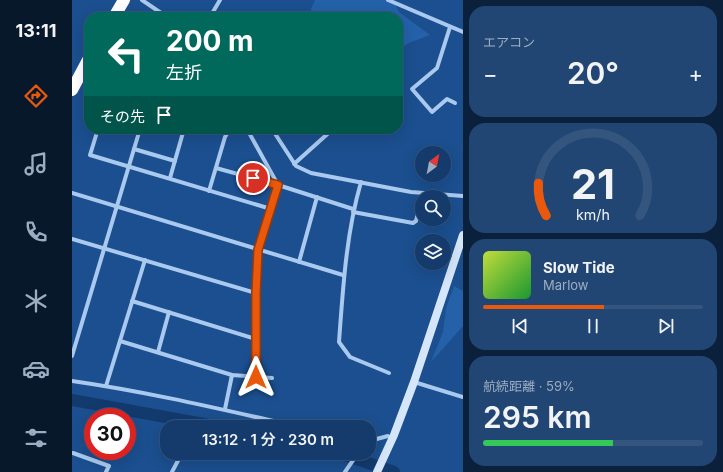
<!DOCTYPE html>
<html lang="ja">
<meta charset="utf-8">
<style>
body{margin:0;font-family:Inter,"Noto Sans JP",sans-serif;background:#214673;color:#f1f3f6;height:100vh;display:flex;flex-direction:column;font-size:15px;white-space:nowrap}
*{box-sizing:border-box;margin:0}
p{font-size:13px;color:#9dadc1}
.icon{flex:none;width:22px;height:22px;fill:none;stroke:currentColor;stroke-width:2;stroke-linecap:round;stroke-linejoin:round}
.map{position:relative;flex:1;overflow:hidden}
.drawer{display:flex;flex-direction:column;gap:6px;padding:6px;background:#0b203b;width:260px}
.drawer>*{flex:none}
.top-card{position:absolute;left:12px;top:12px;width:319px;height:122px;border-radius:16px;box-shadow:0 4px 16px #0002,0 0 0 1px #33557e;background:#00695c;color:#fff;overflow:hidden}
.needle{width:26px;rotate:32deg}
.controls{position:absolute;left:343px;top:146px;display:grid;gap:8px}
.controls a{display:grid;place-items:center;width:36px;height:36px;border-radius:50%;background:#143b6b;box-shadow:0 4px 16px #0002,0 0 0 1px #33557e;font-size:20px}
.speed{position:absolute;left:12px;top:408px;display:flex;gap:8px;font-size:20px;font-weight:700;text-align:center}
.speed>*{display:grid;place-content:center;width:52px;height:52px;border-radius:50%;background:#143b6b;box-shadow:0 4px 16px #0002,0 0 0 1px #33557e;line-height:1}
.speed .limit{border:6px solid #d22;background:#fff;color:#111}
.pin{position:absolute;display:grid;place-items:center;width:34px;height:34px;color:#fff;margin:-17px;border:2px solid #fff;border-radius:50%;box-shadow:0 1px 4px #0007}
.me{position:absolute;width:44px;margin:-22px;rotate:0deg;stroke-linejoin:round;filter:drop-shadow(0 0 3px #0008)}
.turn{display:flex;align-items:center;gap:14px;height:84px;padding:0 16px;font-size:18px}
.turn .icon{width:52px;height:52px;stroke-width:2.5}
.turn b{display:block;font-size:28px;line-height:34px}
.then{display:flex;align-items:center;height:38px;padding:0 16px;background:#0003;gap:8px;font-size:15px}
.big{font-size:30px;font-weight:600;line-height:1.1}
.drawer .card{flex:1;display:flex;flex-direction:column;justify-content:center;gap:6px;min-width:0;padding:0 14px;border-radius:16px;background:#214673}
.drawer .dial{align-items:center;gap:0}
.dial svg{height:104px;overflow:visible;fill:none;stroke:#33557e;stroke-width:7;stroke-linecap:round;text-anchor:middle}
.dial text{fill:#f1f3f6;stroke:none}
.song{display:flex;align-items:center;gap:12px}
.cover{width:48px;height:48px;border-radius:6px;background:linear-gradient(135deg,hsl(70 70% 55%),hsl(130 70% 35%))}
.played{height:4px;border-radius:2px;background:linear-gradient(90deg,#ea580c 55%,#33557e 55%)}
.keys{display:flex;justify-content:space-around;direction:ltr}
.heat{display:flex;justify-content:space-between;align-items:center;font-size:22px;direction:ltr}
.charge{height:6px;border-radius:3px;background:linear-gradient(90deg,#34c759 59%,#33557e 0)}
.trip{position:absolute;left:88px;top:420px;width:216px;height:40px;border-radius:16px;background:#143b6b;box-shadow:0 4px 16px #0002,0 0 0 1px #33557e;font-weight:600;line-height:40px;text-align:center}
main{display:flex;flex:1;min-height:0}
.tab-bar{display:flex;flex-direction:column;width:72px;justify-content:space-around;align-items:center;background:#08182b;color:#9dadc1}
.tab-bar .icon{width:28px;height:28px}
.tab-bar .current{color:#ea580c}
.tab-bar b{font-size:18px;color:#f1f3f6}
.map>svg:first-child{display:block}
</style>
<main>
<nav class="tab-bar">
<b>13:11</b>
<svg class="icon current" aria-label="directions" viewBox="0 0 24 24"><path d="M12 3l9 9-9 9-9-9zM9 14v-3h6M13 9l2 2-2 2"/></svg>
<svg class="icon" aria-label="music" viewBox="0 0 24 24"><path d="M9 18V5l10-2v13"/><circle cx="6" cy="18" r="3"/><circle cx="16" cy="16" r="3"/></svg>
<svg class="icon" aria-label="phone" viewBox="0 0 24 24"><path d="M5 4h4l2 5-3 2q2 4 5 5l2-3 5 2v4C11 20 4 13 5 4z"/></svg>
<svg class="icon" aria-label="climate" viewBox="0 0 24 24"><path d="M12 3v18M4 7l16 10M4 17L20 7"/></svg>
<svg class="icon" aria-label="car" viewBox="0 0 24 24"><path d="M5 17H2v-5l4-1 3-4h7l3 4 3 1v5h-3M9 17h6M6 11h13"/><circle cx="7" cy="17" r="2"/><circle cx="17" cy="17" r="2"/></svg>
<svg class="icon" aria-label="filters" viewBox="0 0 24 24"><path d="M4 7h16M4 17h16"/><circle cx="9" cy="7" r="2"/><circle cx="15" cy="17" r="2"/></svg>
</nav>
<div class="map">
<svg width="391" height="472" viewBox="0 0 391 472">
<rect width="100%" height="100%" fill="#1b4f8f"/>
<!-- green -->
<g fill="#2461a8">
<polygon points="243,0 321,0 327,12 358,35 337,43 326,50 326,17 241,17 239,9"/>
<polygon points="382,286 391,291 391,326 359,362 371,332 374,308"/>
</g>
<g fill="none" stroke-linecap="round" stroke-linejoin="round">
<!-- river -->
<g stroke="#123a6d" stroke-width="12">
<polyline points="0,400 148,427"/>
<polyline points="267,453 322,472"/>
</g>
<!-- street -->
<g stroke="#a9c9ee" stroke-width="4">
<polyline points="70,0 95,17"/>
<polyline points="316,0 391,32"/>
<polyline points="138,17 148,0"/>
<polyline points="378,27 365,68 340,89 360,112 375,99 383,103"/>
<polyline points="26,129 18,155 199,209"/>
<polyline points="175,129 206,185 186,250 184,293 183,377"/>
<polyline points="200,129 224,166 239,173 339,192 391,196"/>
<polyline points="62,149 103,161"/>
<polyline points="222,164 261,129"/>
<polyline points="144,168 206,185 281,209"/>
<polyline points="98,178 112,129"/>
<path d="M289,182C274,234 271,288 267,342L278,357L317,373"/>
<polyline points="137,191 153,137 158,129"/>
<polyline points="0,193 271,275"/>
<polyline points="281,212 341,223 344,221 351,193"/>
<polyline points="0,239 184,293"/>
<polyline points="227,262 245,197"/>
<polyline points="60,301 184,339"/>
<polyline points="48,341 160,375 200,378"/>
<polyline points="86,352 97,312"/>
<polyline points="0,356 68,129"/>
<path d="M0,381C77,392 152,410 228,427"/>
<polyline points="342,382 391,397"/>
<polyline points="34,386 73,260"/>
<polyline points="153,409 160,375"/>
<polyline points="297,441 316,436"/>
<polyline points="1,453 37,466 34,472"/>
<polyline points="100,472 110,453"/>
<polyline points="273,472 286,453"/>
</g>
<!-- secondary -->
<polyline stroke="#d6e6fa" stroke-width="8" points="305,472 322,435 342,382 391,235"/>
<!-- highway -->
<g stroke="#fff" stroke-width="12">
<polyline points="42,17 52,0"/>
<polyline points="0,90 17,58"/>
</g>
</g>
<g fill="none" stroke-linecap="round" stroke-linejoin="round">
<defs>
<polyline id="route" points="181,178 206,185 186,250 184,293 184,377"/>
</defs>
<!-- route casing -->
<use href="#route" stroke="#983908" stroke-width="10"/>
<!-- route -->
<use href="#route" stroke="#ea580c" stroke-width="7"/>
</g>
</svg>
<div class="controls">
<a><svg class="needle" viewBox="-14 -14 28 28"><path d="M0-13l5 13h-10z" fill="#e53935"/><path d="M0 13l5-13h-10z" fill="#9dadc1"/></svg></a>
<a><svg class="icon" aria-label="search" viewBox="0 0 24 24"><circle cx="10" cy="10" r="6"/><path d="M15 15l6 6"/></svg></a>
<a><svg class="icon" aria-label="layers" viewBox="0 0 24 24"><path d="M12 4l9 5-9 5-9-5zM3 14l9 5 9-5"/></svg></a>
</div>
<div class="speed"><div class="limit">30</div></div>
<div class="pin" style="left:181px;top:178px;background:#d93025"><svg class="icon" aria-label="arrive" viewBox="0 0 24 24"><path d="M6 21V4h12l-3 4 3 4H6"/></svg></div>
<svg class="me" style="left:184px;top:377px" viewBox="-20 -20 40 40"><path d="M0-17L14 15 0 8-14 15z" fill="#ea580c" stroke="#fff" stroke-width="4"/></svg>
<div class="trip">13:12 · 1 分 · 230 m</div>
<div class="top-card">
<div class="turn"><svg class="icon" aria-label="left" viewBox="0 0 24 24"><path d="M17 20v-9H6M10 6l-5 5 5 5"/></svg><div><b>200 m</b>左折</div></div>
<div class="then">その先<svg class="icon" aria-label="arrive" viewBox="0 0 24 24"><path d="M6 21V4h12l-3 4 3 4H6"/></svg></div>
</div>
</div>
<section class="drawer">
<div class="card"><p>エアコン</p>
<div class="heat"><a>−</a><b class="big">20°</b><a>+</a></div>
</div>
<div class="card dial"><svg viewBox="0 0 100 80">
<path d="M14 69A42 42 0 1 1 86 69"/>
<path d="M14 69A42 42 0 0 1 8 44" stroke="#ea580c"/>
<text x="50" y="56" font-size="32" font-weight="700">21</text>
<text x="50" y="72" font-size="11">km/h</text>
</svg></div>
<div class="card">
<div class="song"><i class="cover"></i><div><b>Slow Tide</b><p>Marlow</p></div></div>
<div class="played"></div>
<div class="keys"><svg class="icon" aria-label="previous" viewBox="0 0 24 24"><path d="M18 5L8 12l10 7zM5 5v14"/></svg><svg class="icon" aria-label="pause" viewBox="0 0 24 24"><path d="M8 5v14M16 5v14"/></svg><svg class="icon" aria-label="next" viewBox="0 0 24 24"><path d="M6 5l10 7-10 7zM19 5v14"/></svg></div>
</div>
<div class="card"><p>航続距離 · 59%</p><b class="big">295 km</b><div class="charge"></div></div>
</section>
</main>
